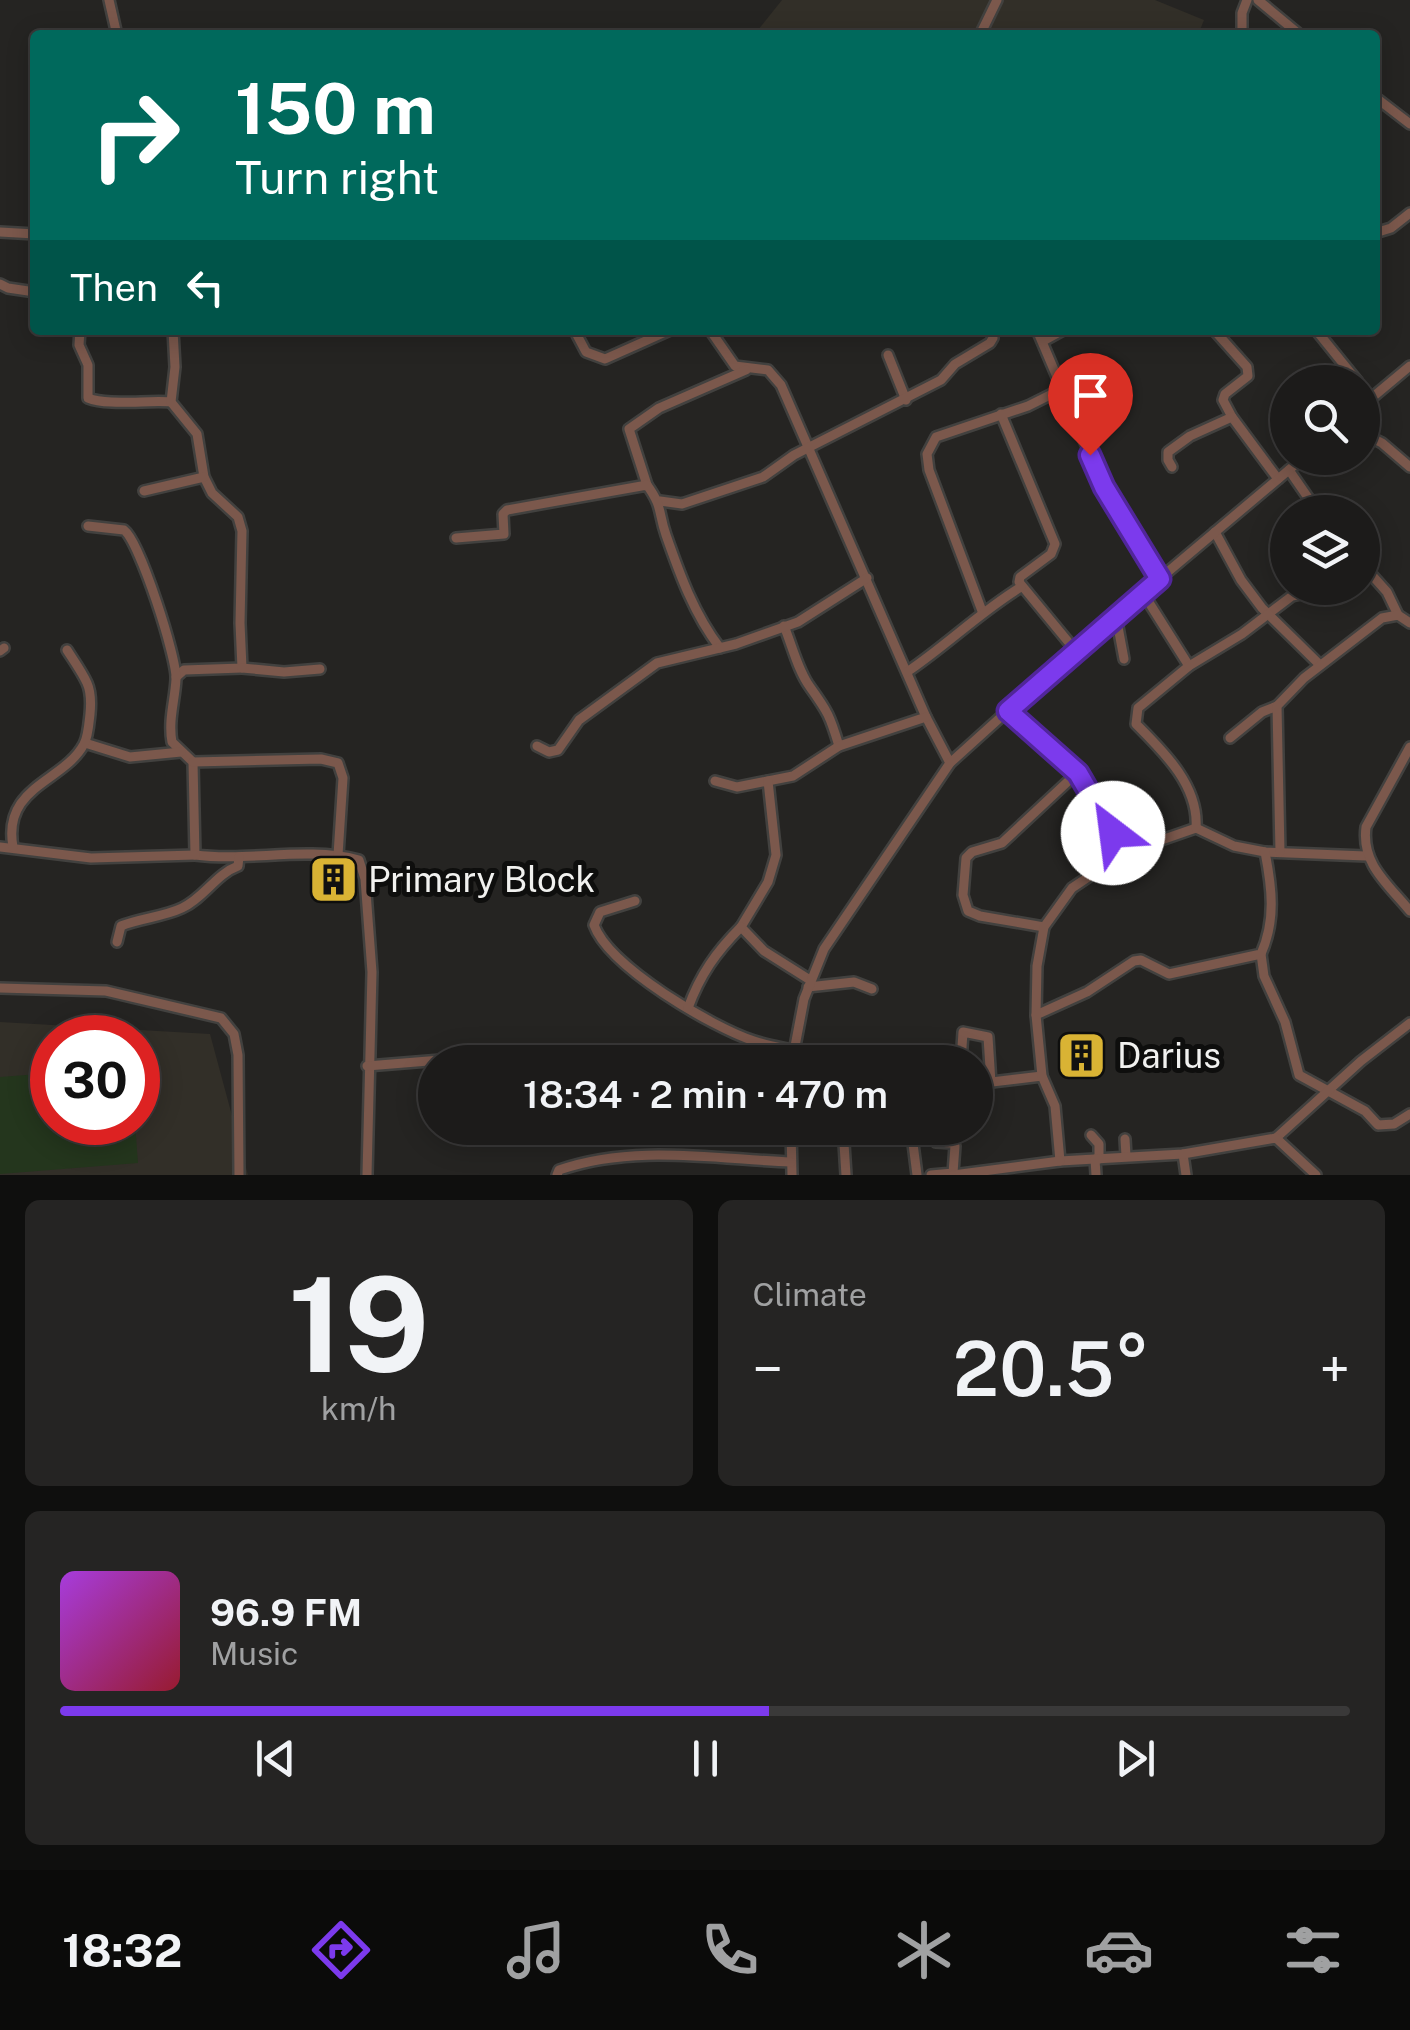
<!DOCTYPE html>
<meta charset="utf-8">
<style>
body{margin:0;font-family:"Public Sans",sans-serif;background:#252423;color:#f1f3f6;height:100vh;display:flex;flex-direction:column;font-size:38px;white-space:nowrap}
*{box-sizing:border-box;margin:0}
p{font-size:32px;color:#a0a1a2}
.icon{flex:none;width:55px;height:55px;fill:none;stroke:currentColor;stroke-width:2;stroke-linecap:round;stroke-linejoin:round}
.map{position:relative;height:1175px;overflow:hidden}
.sheet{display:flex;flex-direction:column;gap:25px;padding:25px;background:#0f0f0e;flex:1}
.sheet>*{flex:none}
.guide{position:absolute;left:30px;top:30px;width:1350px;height:305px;border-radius:10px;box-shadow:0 5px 25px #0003,0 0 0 2px #3a3939;background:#00695c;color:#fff;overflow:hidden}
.buttons{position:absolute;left:1270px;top:365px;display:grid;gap:20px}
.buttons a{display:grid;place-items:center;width:110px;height:110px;border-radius:50%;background:#1c1b1a;box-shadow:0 5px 25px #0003,0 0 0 2px #3a3939;font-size:50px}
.speed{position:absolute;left:30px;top:1015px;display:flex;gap:20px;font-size:50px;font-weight:700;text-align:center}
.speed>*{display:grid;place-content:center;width:130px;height:130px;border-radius:50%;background:#1c1b1a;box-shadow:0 5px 25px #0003,0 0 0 2px #3a3939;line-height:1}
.speed .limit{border:15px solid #d22;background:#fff;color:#111}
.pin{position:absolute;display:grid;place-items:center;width:85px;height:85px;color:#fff;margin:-102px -42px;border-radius:50% 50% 50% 0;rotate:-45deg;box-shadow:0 0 10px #0007}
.pin .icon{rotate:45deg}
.me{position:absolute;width:110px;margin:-55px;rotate:330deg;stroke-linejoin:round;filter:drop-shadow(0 0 8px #0008)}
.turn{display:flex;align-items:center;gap:35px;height:210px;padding:0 40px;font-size:45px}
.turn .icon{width:130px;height:130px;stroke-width:2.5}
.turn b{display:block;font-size:70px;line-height:85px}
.then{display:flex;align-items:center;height:95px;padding:0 40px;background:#0003;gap:20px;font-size:38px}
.big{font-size:75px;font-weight:600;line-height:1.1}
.sheet .widget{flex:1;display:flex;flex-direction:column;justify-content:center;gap:15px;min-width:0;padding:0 35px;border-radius:15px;background:#252423}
.sheet .dial{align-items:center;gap:0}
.dial b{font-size:130px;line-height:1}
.song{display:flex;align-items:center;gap:30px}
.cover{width:120px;height:120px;border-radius:15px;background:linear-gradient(135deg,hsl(280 70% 55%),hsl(350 70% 35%))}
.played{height:10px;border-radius:5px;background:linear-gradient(90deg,#7c3aed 55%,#3a3939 55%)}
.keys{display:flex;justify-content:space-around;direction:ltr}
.heat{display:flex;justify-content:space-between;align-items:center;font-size:55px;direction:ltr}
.sheet .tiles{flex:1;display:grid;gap:25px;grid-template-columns:1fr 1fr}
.widget:last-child{grid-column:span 2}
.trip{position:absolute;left:418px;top:1045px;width:575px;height:100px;border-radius:50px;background:#1c1b1a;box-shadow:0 5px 25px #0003,0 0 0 2px #3a3939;font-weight:600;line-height:100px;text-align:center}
.tab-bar{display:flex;height:160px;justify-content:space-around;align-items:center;background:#0b0b0a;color:#a0a1a2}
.tab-bar .icon{width:70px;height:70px}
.tab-bar .current{color:#7c3aed}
.tab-bar b{font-size:45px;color:#f1f3f6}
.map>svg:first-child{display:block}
</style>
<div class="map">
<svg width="1410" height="1175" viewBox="0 0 1410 1175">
<rect width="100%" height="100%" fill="#252422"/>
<!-- built -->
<g fill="#322f28" fill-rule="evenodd">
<polygon points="782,0 1155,0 1204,20 1198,35 754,35"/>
<path d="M0,1022L210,1034L248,1175H0ZM52,1038H138V1122H52Z"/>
</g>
<!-- green -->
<polygon fill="#24361d" points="52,1073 52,1122 135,1123 138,1163 0,1174 0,1077"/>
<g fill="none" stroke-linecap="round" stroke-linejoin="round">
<defs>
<g id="minor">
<polyline points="109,0 117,35"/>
<polyline points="1258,0 1300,35"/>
<polyline points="980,35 997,0"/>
<polyline points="1242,35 1242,13 1247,0"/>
<polyline points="1375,97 1410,124"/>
<polyline points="0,232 35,234"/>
<polyline points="1375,233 1391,228 1410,213"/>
<polyline points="0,284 8,288 35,292"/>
<path d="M80,330L79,345L88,365V398C107,406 148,400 171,402"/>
<polyline points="173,330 175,367 171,402 197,434 204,477 212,493 238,517 242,531 240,623 242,668 184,670 176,677"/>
<polyline points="710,330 735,366 768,370 781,385 926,717 950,763"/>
<polyline points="1037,330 1104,487 1159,579"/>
<polyline points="1214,330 1247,367 1248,376 1225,394 1223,400 1232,417 1278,479"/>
<polyline points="1316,330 1358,382"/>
<polyline points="577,335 586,352 605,359 670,330"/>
<polyline points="1043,341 1063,330"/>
<polyline points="888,355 906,400"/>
<polyline points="1362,406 1410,366"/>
<polyline points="1001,414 1055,544 1051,554 1020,577 1019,582 1075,650"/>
<polyline points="1076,423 1101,411"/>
<polyline points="1362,433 1382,443 1410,467"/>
<polyline points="1172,467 1168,460 1168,452 1190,436 1232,417"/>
<polyline points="1289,470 1318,512"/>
<polyline points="647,485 629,429 659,408 746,370"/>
<polyline points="144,491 204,477"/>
<polyline points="660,501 682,504 763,477 794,455 941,380 955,364 990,343 993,338"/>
<path d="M88,526L124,530C140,542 177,658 176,679C175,700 168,720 172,742L193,762L195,855C250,862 305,846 359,860L365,879L372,972L367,1175"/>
<polyline points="1215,532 1241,580 1262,608 1320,665"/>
<path d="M456,538L504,534L503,514L507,510L647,485C663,507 658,512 666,535C680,575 694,614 720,648"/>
<polyline points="1362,564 1387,592 1398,615"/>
<polyline points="1143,593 1189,666"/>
<polyline points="982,611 929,470 927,454 936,437 1028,406 1062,389"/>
<polyline points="1116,616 1124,659"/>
<path d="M784,626C792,645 798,671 810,687C828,712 830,716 839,746"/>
<polyline points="0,651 4,648"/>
<polyline points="242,668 284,672 320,669"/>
<path d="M907,672C947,645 980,612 1021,587"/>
<polyline points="1008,711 1077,773 1124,853 1196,828 1234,846 1265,852 1366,856"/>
<polyline points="1230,738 1262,712 1277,706"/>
<polyline points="85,743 130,757 181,752"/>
<polyline points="537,746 549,752 558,750 579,720 657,663 736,644 798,622 867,578"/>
<path d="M1410,747L1366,827C1361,864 1388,884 1410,911"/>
<polyline points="193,762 321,759 338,763 343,778 338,855"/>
<polyline points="715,781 737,787 793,776 839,746 926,717"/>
<polyline points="768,781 776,855 768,882 741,927 764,951 810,980"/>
<path d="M1196,828C1199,786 1164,752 1136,724L1138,708L1189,666L1242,634L1292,596L1301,594L1319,599"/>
<polyline points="0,847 91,858 195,855"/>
<path d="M13,847C2,786 64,782 84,744C88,737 89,723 90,714C91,704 91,692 87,683C82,672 74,661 67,650"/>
<polyline points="1280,852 1277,706 1304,678 1382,618 1398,615 1410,623"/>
<path d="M635,901L600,912L594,925C609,967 712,1027 754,1041C779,1049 806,1050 828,1062"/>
<polyline points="1044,927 980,916 968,911 963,895 966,858 972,852 1002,843 1077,773"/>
<path d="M117,942L121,926C140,918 163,917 182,908C204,898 216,874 238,866L239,857"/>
<polyline points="1261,954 1264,976 1285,1022 1299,1075 1365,1111 1378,1125 1394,1124 1410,1114"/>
<polyline points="808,987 854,982 872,989"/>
<polyline points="0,988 106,991 221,1018 234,1034 238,1055 239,1175"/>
<path d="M688,1008C700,975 716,952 741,927"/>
<path d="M1036,1015L1087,992L1134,961L1141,960L1169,974L1261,954C1276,920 1272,888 1265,852"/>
<polyline points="899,1055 901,1062"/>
<polyline points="792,1062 804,999 824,949 950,763 1075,650 1303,458"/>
<polyline points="961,1062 963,1032 988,1037 991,1083"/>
<polyline points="367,1066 490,1056"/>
<polyline points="975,1084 1042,1076"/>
<polyline points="791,1128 792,1175"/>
<polyline points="843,1128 846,1175"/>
<polyline points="911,1128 917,1175"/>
<polyline points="1091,1135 1099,1144 1099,1159"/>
<polyline points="1276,1138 1361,1061 1410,1023"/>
<polyline points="1125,1139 1126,1156"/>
<polyline points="1183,1154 1186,1175"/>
<polyline points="1095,1159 1060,1161 1055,1106 1042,1076 1036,1015 1037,966 1044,927 1072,888 1124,853"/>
<path d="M557,1175L559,1170C633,1144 715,1159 791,1162"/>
<polyline points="931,1175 953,1173 955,1146 952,1143 936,1142"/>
<polyline points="953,1175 1060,1161"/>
<polyline points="1096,1175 1095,1159 1183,1154 1276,1138 1316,1175"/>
</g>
</defs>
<!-- minor casing -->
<use href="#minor" stroke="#42413f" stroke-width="14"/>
<!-- minor -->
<use href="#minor" stroke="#7b584c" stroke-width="9"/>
</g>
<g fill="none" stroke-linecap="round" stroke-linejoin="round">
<defs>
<polyline id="route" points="1090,455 1104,487 1160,579 1008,711 1078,773 1113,833"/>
</defs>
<!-- route casing -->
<use href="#route" stroke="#51269a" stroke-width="25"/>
<!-- route -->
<use href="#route" stroke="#7c3aed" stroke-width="18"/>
</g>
<!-- icons -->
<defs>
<symbol id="building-square" viewBox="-11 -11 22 22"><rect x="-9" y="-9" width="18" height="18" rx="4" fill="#d9b334" stroke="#0e0e0d"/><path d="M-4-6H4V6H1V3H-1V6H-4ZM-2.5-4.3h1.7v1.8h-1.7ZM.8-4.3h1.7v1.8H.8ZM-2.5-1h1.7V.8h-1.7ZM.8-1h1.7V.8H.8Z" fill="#111"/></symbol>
</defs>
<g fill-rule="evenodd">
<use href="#building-square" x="306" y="852" width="55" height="55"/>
<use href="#building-square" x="1054" y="1028" width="55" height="55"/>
</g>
<g text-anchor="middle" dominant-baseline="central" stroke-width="10" stroke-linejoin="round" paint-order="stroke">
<!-- poi labels -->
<g font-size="35" fill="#f1f1ef" stroke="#0e0e0d" text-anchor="start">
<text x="368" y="879">Primary Block</text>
<text x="1117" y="1055">Darius</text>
</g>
</g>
</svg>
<div class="buttons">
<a><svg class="icon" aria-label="search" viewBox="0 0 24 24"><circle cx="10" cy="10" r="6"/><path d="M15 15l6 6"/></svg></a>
<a><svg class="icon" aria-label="layers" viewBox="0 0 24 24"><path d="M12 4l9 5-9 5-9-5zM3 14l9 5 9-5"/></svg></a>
</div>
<div class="speed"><div class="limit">30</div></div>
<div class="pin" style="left:1090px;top:455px;background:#d93025"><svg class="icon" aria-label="arrive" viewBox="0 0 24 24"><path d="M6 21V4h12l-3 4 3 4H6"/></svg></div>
<svg class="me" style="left:1113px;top:833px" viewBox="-20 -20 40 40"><circle r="19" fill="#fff"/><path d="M0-13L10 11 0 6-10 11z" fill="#7c3aed"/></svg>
<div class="trip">18:34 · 2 min · 470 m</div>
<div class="guide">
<div class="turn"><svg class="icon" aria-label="right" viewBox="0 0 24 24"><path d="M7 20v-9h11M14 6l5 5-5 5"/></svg><div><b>150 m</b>Turn right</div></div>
<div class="then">Then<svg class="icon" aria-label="left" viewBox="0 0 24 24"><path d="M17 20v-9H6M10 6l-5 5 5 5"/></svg></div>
</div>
</div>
<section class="sheet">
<div class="tiles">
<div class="widget dial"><b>19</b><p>km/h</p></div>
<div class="widget"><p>Climate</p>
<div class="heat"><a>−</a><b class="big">20.5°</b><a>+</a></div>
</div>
<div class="widget">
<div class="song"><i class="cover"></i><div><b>96.9 FM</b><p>Music</p></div></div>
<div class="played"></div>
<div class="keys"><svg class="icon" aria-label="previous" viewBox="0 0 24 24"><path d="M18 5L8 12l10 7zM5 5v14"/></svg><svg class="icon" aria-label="pause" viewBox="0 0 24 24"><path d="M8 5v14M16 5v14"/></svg><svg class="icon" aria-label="next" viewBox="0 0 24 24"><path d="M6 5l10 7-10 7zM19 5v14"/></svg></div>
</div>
</div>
</section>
<nav class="tab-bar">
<b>18:32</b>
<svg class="icon current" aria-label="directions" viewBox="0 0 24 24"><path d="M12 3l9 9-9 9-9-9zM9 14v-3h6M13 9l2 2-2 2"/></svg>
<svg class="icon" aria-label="music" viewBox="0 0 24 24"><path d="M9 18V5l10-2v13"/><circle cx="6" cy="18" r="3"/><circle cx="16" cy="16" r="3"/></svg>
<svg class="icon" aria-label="phone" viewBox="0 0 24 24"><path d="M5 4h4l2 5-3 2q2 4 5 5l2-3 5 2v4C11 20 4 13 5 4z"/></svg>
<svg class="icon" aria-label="climate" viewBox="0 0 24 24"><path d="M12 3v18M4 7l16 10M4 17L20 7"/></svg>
<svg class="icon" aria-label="car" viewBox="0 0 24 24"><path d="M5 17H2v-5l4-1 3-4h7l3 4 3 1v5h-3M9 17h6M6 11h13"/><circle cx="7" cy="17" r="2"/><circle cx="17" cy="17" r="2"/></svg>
<svg class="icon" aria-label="filters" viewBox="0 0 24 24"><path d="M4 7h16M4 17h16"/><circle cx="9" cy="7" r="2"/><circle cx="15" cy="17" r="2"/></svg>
</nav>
